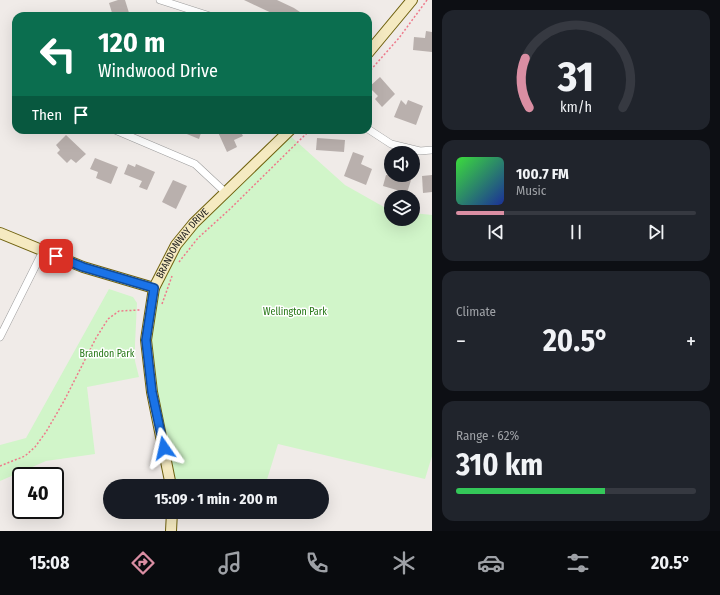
<!DOCTYPE html>
<meta charset="utf-8">
<style>
body{margin:0;font-family:"Fira Sans Condensed",sans-serif;background:#20242c;color:#f1f3f6;height:100vh;display:flex;flex-direction:column;font-size:15px;white-space:nowrap}
*{box-sizing:border-box;margin:0}
p{font-size:13px;color:#9ea1a6}
.icon{flex:none;width:22px;height:22px;fill:none;stroke:currentColor;stroke-width:2;stroke-linecap:round;stroke-linejoin:round}
.map{position:relative;flex:1;overflow:hidden}
.side{display:flex;flex-direction:column;gap:10px;padding:10px;background:#0d0f14;width:288px}
.side>*{flex:none}
.banner{position:absolute;left:12px;top:12px;width:360px;height:122px;border-radius:12px;box-shadow:0 4px 16px #0002;background:#0b6e4f;color:#fff;overflow:hidden}
.buttons{position:absolute;left:384px;top:146px;display:grid;gap:8px}
.buttons a{display:grid;place-items:center;width:36px;height:36px;border-radius:50%;background:#171b24;box-shadow:0 4px 16px #0002;font-size:20px}
.speed{position:absolute;left:12px;top:467px;display:flex;gap:8px;font-size:20px;font-weight:700;text-align:center}
.speed>*{display:grid;place-content:center;width:52px;height:52px;border-radius:50%;background:#171b24;box-shadow:0 4px 16px #0002;line-height:1}
.speed .limit{border:2px solid #111;border-radius:6px;background:#fff;color:#111}
.pin{position:absolute;display:grid;place-items:center;width:34px;height:34px;color:#fff;margin:-17px;border-radius:8px;box-shadow:0 2px 6px #0006}
.me{position:absolute;width:44px;margin:-22px;rotate:349deg;stroke-linejoin:round;filter:drop-shadow(0 0 3px #0008)}
.turn{display:flex;align-items:center;gap:14px;height:84px;padding:0 20px;font-size:18px}
.turn .icon{width:52px;height:52px;stroke-width:2.5}
.turn b{display:block;font-size:28px;line-height:34px}
.then{display:flex;align-items:center;height:38px;padding:0 20px;background:#0003;gap:8px;font-size:15px}
.big{font-size:30px;font-weight:700;line-height:1.1}
.side .tile{flex:1;display:flex;flex-direction:column;justify-content:center;gap:6px;min-width:0;padding:0 14px;border-radius:12px;background:#20242c}
.side .dial{align-items:center;gap:0}
.dial svg{height:104px;overflow:visible;fill:none;stroke:#363941;stroke-width:7;stroke-linecap:round;text-anchor:middle}
.dial text{fill:#f1f3f6;stroke:none}
.song{display:flex;align-items:center;gap:12px}
.cover{width:48px;height:48px;border-radius:6px;background:linear-gradient(135deg,hsl(120 70% 55%),hsl(230 70% 35%))}
.played{height:4px;border-radius:2px;background:linear-gradient(90deg,#da8ea3 20%,#363941 20%)}
.keys{display:flex;justify-content:space-around;direction:ltr}
.heat{display:flex;justify-content:space-between;align-items:center;font-size:22px;direction:ltr}
.charge{height:6px;border-radius:3px;background:linear-gradient(90deg,#34c759 62%,#363941 0)}
.trip{position:absolute;left:103px;top:479px;width:226px;height:40px;border-radius:20px;background:#171b24;box-shadow:0 4px 16px #0002;font-weight:700;line-height:40px;text-align:center}
.tab-bar{display:flex;height:64px;justify-content:space-around;align-items:center;background:#090b0e;color:#9ea1a6}
.tab-bar .icon{width:28px;height:28px}
.tab-bar .current{color:#da8ea3}
.tab-bar b{font-size:18px;color:#f1f3f6}
main{display:flex;flex:1;min-height:0}
.map>svg:first-child{display:block}
</style>
<main>
<div class="map">
<svg width="432" height="531" viewBox="0 0 432 531">
<rect width="100%" height="100%" fill="#f0ebe8"/>
<!-- park -->
<g fill="#d1f5c9">
<polygon points="287,133 345,185 391,211 391,219 413,219 413,213 432,215 432,456 425,479 278,444 265,486 170,486 146,340 152,297 176,245"/>
<polygon points="109,289 133,297 137,303 135,344 135,361 139,377 87,387 95,454 46,461 0,481 0,445 26,438"/>
</g>
<!-- building -->
<g fill="#b9b0ad">
<polygon points="118,0 125,0 130,16 113,16 109,3"/>
<polygon points="244,0 277,0 294,8 306,16 278,16"/>
<polygon points="426,31 432,32 432,52 413,50 414,37 425,38"/>
<polygon points="380,77 395,94 382,107 375,99 378,96 369,87"/>
<polygon points="401,100 406,105 408,100 423,106 416,125 394,117"/>
<polygon points="177,130 202,130 199,139"/>
<polygon points="217,130 240,130 243,136 234,140 237,147 227,152"/>
<polygon points="66,135 86,154 76,163 71,159 67,163 57,153 60,150 56,145"/>
<polygon points="317,138 345,140 344,152 316,150"/>
<polygon points="353,152 364,156 361,164 372,169 366,185 344,176"/>
<polygon points="95,158 118,167 111,184 96,178 98,172 90,169"/>
<polygon points="128,164 135,167 136,164 155,172 147,190 139,187 142,181 124,174"/>
<polygon points="386,175 405,175 412,177 407,193 383,186"/>
<polygon points="432,175 432,192 423,193 422,176"/>
<polygon points="173,180 187,186 176,209 162,202"/>
</g>
<g fill="none" stroke-linecap="round" stroke-linejoin="round">
<defs>
<g id="street">
<polyline points="160,0 210,16"/>
<polyline points="368,129 391,144 420,151 432,150"/>
<polyline points="115,130 195,164 225,192"/>
<polyline points="0,337 43,251"/>
</g>
<g id="secondary">
<polyline points="368,53 412,0"/>
<polyline points="0,233 83,267 154,288"/>
<path id="s1" d="M171,486L152,392L146,340L154,288L176,245L194,223L290,130"/>
<polyline points="171,531 172,512"/>
</g>
</defs>
<!-- street casing -->
<use href="#street" stroke="#9d9d9d" stroke-width="8"/>
<!-- secondary casing -->
<use href="#secondary" stroke="#70620f" stroke-width="12"/>
<!-- path -->
<g stroke="#ee7a8b" stroke-width="1.5" stroke-dasharray="2 2" stroke-linecap="butt">
<polyline points="368,73 399,38 427,0"/>
<polyline points="179,262 198,238 230,209 310,130"/>
<polyline points="162,304 172,276"/>
<polyline points="0,466 25,456 35,447 46,432 64,401 96,338 108,319 119,311 140,310"/>
</g>
<!-- street -->
<use href="#street" stroke="#fff" stroke-width="7"/>
<!-- secondary -->
<use href="#secondary" stroke="#f5eac1" stroke-width="10"/>
</g>
<g fill="none" stroke-linecap="round" stroke-linejoin="round">
<defs>
<polyline id="route" points="56,256 83,267 154,288 146,340 152,392 164,448"/>
</defs>
<!-- route casing -->
<use href="#route" stroke="#114b97" stroke-width="10"/>
<!-- route -->
<use href="#route" stroke="#1a73e8" stroke-width="7"/>
</g>
<g text-anchor="middle" dominant-baseline="central" stroke-width="3" stroke-linejoin="round" paint-order="stroke">
<!-- street labels -->
<g font-size="10" fill="#202020" stroke="#fff">
<text stroke="none"><textPath href="#s1" startOffset="254">BRANDONWAY DRIVE</textPath></text>
</g>
<!-- park labels -->
<g font-size="10" fill="#267716" stroke="#fff">
<text x="295" y="312">Wellington Park</text>
<text x="107" y="354">Brandon Park</text>
</g>
</g>
</svg>
<div class="buttons">
<a><svg class="icon" aria-label="sound" viewBox="0 0 24 24"><path d="M4 9h4l5-4v14l-5-4H4zM17 9q2 3 0 6"/></svg></a>
<a><svg class="icon" aria-label="layers" viewBox="0 0 24 24"><path d="M12 4l9 5-9 5-9-5zM3 14l9 5 9-5"/></svg></a>
</div>
<div class="speed"><div class="limit">40</div></div>
<div class="pin" style="left:56px;top:256px;background:#d93025"><svg class="icon" aria-label="arrive" viewBox="0 0 24 24"><path d="M6 21V4h12l-3 4 3 4H6"/></svg></div>
<svg class="me" style="left:164px;top:448px" viewBox="-20 -20 40 40"><path d="M0-17L14 15 0 8-14 15z" fill="#1a73e8" stroke="#fff" stroke-width="4"/></svg>
<div class="trip">15:09 · 1 min · 200 m</div>
<div class="banner">
<div class="turn"><svg class="icon" aria-label="left" viewBox="0 0 24 24"><path d="M17 20v-9H6M10 6l-5 5 5 5"/></svg><div><b>120 m</b>Windwood Drive</div></div>
<div class="then">Then<svg class="icon" aria-label="arrive" viewBox="0 0 24 24"><path d="M6 21V4h12l-3 4 3 4H6"/></svg></div>
</div>
</div>
<section class="side">
<div class="tile dial"><svg viewBox="0 0 100 80">
<path d="M14 69A42 42 0 1 1 86 69"/>
<path d="M14 69A42 42 0 0 1 11 31" stroke="#da8ea3"/>
<text x="50" y="56" font-size="32" font-weight="700">31</text>
<text x="50" y="72" font-size="11">km/h</text>
</svg></div>
<div class="tile">
<div class="song"><i class="cover"></i><div><b>100.7 FM</b><p>Music</p></div></div>
<div class="played"></div>
<div class="keys"><svg class="icon" aria-label="previous" viewBox="0 0 24 24"><path d="M18 5L8 12l10 7zM5 5v14"/></svg><svg class="icon" aria-label="pause" viewBox="0 0 24 24"><path d="M8 5v14M16 5v14"/></svg><svg class="icon" aria-label="next" viewBox="0 0 24 24"><path d="M6 5l10 7-10 7zM19 5v14"/></svg></div>
</div>
<div class="tile"><p>Climate</p>
<div class="heat"><a>−</a><b class="big">20.5°</b><a>+</a></div>
</div>
<div class="tile"><p>Range · 62%</p><b class="big">310 km</b><div class="charge"></div></div>
</section>
</main>
<nav class="tab-bar">
<b>15:08</b>
<svg class="icon current" aria-label="directions" viewBox="0 0 24 24"><path d="M12 3l9 9-9 9-9-9zM9 14v-3h6M13 9l2 2-2 2"/></svg>
<svg class="icon" aria-label="music" viewBox="0 0 24 24"><path d="M9 18V5l10-2v13"/><circle cx="6" cy="18" r="3"/><circle cx="16" cy="16" r="3"/></svg>
<svg class="icon" aria-label="phone" viewBox="0 0 24 24"><path d="M5 4h4l2 5-3 2q2 4 5 5l2-3 5 2v4C11 20 4 13 5 4z"/></svg>
<svg class="icon" aria-label="climate" viewBox="0 0 24 24"><path d="M12 3v18M4 7l16 10M4 17L20 7"/></svg>
<svg class="icon" aria-label="car" viewBox="0 0 24 24"><path d="M5 17H2v-5l4-1 3-4h7l3 4 3 1v5h-3M9 17h6M6 11h13"/><circle cx="7" cy="17" r="2"/><circle cx="17" cy="17" r="2"/></svg>
<svg class="icon" aria-label="filters" viewBox="0 0 24 24"><path d="M4 7h16M4 17h16"/><circle cx="9" cy="7" r="2"/><circle cx="15" cy="17" r="2"/></svg>
<b>20.5°</b>
</nav>
